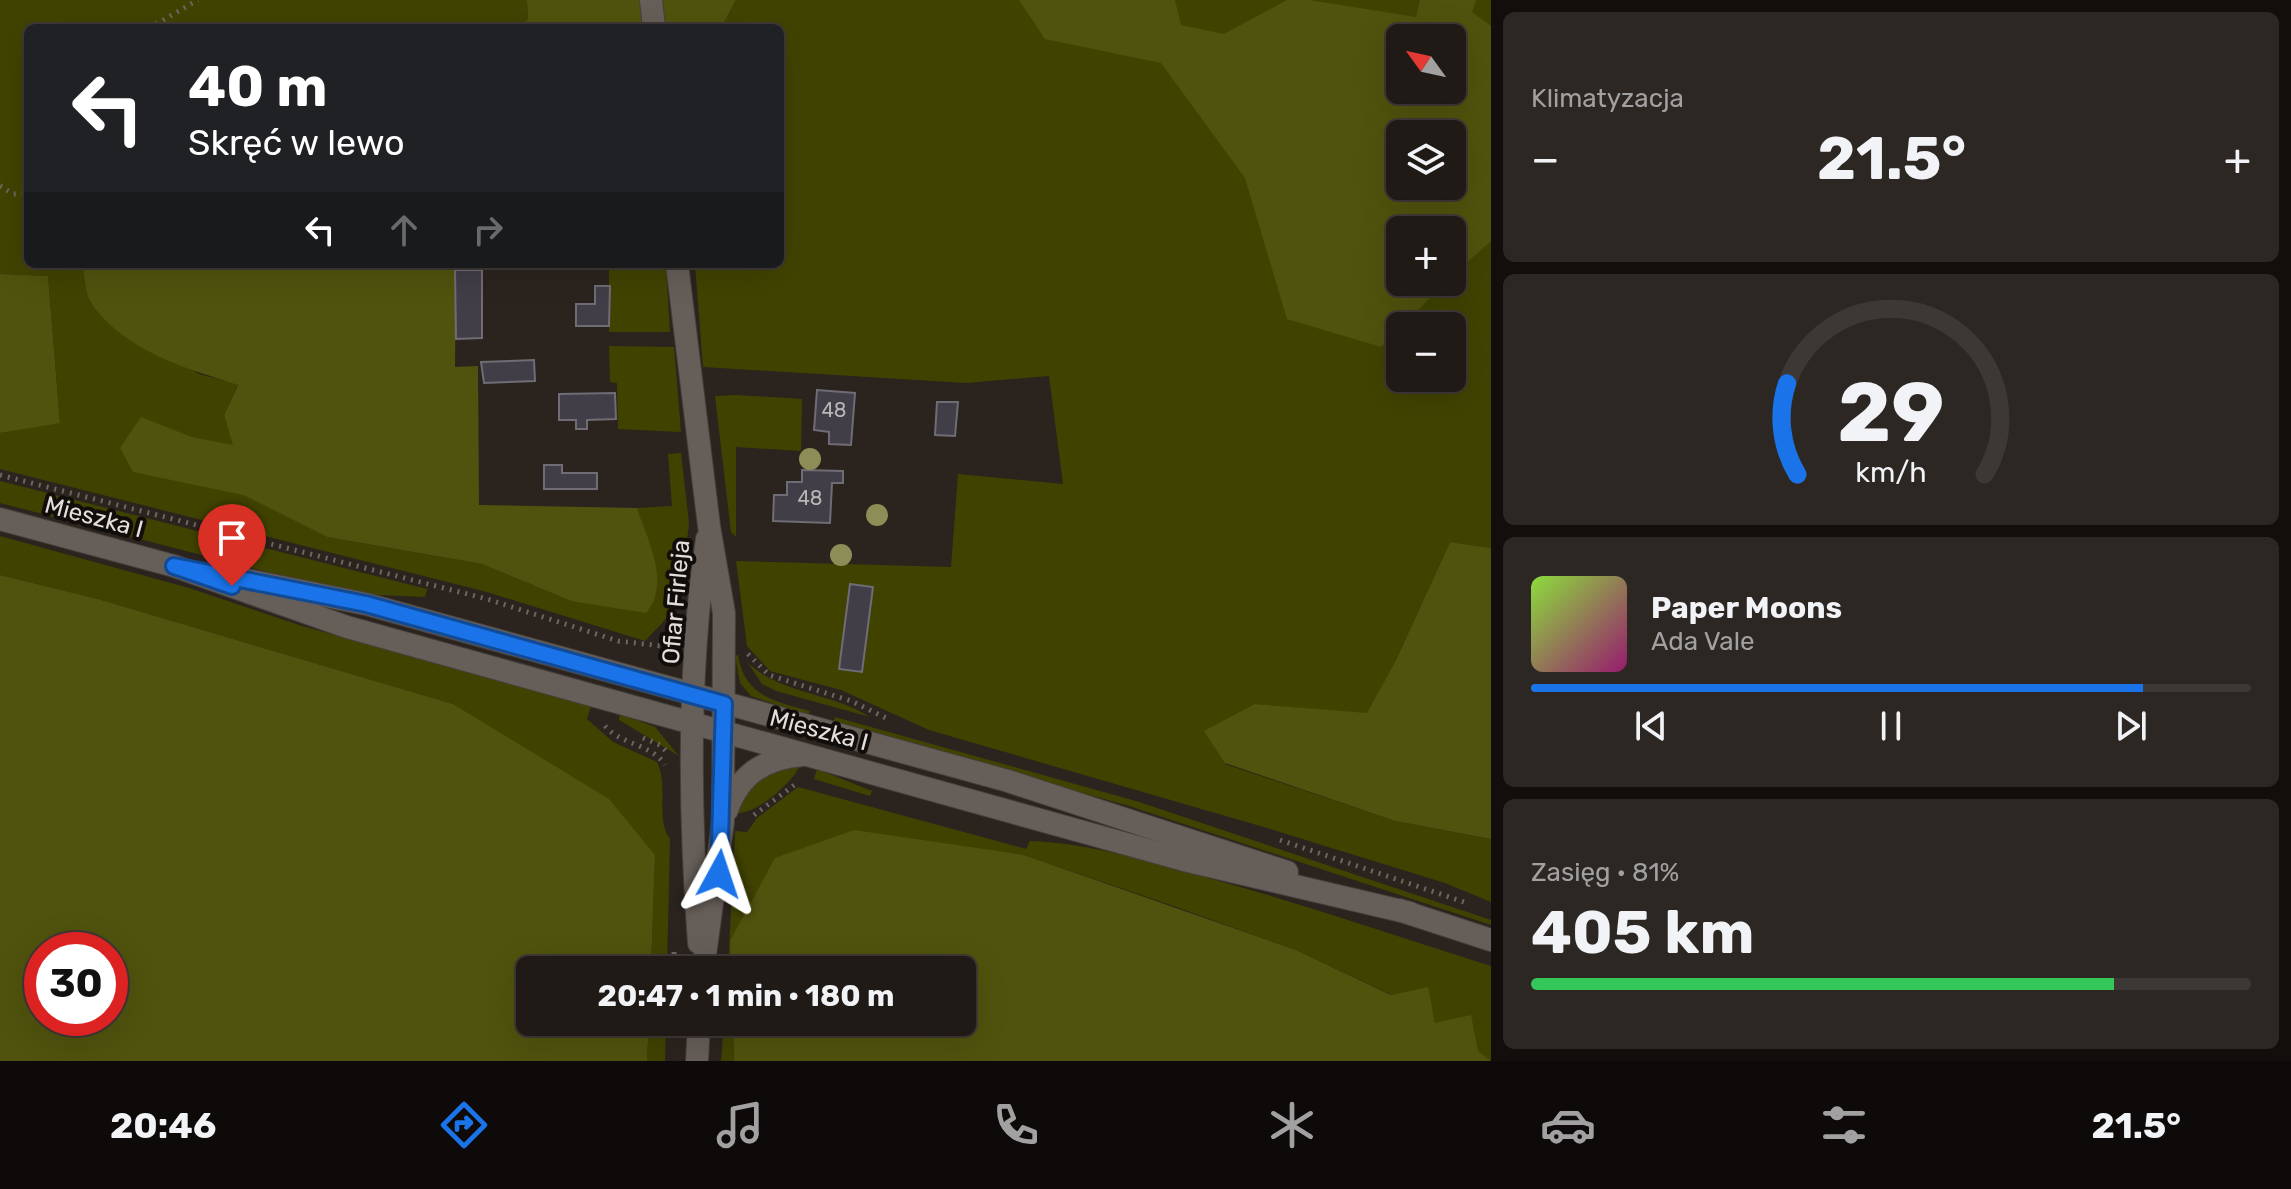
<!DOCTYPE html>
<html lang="pl">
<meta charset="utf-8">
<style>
body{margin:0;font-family:Rubik,sans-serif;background:#2d2723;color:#f1f3f6;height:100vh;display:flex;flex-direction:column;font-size:30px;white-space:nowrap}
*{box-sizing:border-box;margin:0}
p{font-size:26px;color:#a2a1a1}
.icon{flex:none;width:44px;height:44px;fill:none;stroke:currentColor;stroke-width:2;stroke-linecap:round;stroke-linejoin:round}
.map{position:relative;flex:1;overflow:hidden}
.side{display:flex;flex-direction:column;gap:12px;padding:12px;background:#120e0c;width:800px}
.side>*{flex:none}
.hud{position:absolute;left:24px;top:24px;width:760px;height:244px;border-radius:12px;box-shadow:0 8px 32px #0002,0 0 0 2px #3d3835;background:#202124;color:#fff;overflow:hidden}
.needle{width:52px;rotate:303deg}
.fabs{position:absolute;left:1386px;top:24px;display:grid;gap:16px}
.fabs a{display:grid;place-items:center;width:80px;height:80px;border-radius:12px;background:#201a16;box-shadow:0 8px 32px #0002,0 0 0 2px #3d3835;font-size:40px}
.speed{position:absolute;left:24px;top:932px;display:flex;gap:16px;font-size:40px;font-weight:700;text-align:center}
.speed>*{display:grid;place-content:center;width:104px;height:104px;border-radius:50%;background:#201a16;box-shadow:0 8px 32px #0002,0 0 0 2px #3d3835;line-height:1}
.speed .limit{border:12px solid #d22;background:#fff;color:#111}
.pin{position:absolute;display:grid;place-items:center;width:68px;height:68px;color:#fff;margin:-82px -34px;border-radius:50% 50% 50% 0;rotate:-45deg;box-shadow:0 0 8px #0007}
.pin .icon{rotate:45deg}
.me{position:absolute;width:88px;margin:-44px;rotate:5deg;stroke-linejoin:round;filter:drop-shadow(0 0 6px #0008)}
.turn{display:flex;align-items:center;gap:28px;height:168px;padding:0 32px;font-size:36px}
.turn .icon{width:104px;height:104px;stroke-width:2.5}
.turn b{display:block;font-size:56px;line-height:68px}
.lanes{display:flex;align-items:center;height:76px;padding:0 32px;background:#0003;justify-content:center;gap:40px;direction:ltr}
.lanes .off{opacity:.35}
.big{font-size:60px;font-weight:700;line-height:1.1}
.side .card{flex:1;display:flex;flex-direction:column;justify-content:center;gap:12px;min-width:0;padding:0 28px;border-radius:12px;background:#2d2723}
.side .dial{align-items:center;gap:0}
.dial svg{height:208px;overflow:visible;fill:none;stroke:#3d3835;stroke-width:7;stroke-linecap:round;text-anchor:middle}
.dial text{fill:#f1f3f6;stroke:none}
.song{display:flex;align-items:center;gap:24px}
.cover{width:96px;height:96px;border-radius:12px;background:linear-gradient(135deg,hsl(90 70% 55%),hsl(320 70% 35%))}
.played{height:8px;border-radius:4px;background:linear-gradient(90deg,#1a73e8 85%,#3d3835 85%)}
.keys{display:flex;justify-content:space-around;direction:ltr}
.heat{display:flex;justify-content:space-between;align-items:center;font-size:44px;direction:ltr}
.charge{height:12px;border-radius:6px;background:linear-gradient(90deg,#34c759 81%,#3d3835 0)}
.trip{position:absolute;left:516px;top:956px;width:460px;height:80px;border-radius:12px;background:#201a16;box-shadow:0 8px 32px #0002,0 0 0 2px #3d3835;font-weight:700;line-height:80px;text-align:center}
.menu{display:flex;height:128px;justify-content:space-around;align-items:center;background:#0d0a09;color:#a2a1a1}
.menu .icon{width:56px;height:56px}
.menu .active{color:#1a73e8}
.menu b{font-size:36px;color:#f1f3f6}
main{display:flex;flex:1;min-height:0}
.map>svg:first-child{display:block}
</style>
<main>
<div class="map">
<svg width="1491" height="1061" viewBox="0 0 1491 1061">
<rect width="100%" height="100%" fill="#2b231e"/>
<!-- green -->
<g fill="#404300" fill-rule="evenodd">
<polygon points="0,0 527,0 528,18 523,28 28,28 28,264 82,264 91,304 199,374 238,384 224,415 234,446 192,437 141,418 243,495 327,537 482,564 571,601 652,553 637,508 672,506 668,454 681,453 689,523 680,604 645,641 487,592 0,469 0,433 60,422 48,276 0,274"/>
<path d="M736,0H1491V548L1450,542L1396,660L1367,714L1255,704L1225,764L1395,821L1491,839V902L1445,883L1267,828L929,730L841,690L770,671L747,646L736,561L951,567L958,474L1063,484L1049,376L966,383L703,367L695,264H780V28H721ZM1400,38H1452V90H1400ZM1400,134H1452V186H1400ZM1400,230H1452V282H1400ZM1400,326H1452V378H1400Z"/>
<polygon points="609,264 666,264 670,332 609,332"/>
<polygon points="609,346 674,347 681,432 618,429 617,383 610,382"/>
<polygon points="736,395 802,399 801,451 736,447 736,537 731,532 715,396"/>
<polygon points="0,481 427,589 425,597 357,594 330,588 0,503"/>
<path d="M0,536L189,588L302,626L591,706L587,719L613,742L657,762C669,786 655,819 670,839L667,970H651L655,855L519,747L453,704L98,599L0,575Z"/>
<path d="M738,655C744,696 776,702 810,711L808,716L751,696L740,683L735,656Z"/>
<path d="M748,663C783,695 831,692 870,717L776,691L762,684Z"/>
<polygon points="620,714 655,727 679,756 619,720"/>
<polygon points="835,717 1136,801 1491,920 1491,925 1129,806 833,723"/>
<path d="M799,767C791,784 757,813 738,813C747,783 770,770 799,767Z"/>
<polygon points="817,769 872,791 870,796 814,779"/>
<path d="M798,787L1026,849L1030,841C1088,843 1142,860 1198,875C1297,902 1393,935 1491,966V1061L1435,1023L1427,988L1392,995L1296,950L1179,908L1024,855L962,848L730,941L731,970H728L735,831L747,832L757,818Z"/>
<polygon points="649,1022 666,1022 665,1061 647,1061"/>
<polygon points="724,1022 733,1022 734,1061 721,1061"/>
</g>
<!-- forest -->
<g fill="#50530d" fill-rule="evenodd">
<polygon points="527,0 736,0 721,28 523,28 528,18"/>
<path d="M1019,0H1175L1181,25L1224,34L1287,0H1309L1416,17L1420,0H1476L1472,12L1491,26V241L1452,276V230H1400V282H1446L1381,347L1287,319L1245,178L1161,63L1045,39ZM1452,38V90H1400V38ZM1452,134V186H1400V134Z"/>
<path d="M82,264H456L455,367L478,366L479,505L637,508C648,541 671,584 646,613L571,601L482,564L327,537L243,495L133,472L120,448L141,417L192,437L233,445L224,415L238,385C185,368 128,352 93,306C85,296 85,276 82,264Z"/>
<polygon points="0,274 48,276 60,423 0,433"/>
<polygon points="1450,542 1491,548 1491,839 1395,821 1225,763 1204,731 1255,704 1367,713 1396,660"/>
<path d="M0,575L98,599L453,704L609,799L655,855L651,970H530V1022H649L647,1061H0ZM110,950V1018H42V950Z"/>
<polygon points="854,830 1024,855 1296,950 1391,995 1428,987 1435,1023 1471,1015 1478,1051 1491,1061 734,1061 733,1022 962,1022 962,970 731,970 730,941 775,858"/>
</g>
<!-- building -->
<g fill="#423e47" stroke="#706c75" stroke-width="2">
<polygon points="455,270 482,270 482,338 456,339"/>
<polygon points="595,286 610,286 609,326 576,326 576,304 595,304"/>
<polygon points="534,360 535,381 484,383 481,362"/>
<polygon points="817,390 855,393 851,445 829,444 829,432 814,430"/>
<polygon points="615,393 616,419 587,420 587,429 576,429 576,420 559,420 559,394"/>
<polygon points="937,402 958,402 955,436 935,435"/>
<polygon points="544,465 562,465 562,473 597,473 597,489 544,489"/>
<polygon points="802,470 843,471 843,483 832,483 830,523 773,521 774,495 787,495 787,482 802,482"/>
<polygon points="850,584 873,587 862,672 839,669"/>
</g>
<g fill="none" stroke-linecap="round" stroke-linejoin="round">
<defs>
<g id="minor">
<polyline points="651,0 654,28"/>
<polyline points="677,264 709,526 724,613 723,822 703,970"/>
<path d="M727,810C740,773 766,758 803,755"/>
<path d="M699,943C689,810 687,671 707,539"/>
<polyline points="697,1061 699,1022"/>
</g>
<g id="tertiary">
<polyline points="0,519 174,566 347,627 1184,860 1410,913"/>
<polyline points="242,579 366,604 1008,781 1287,872"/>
<polyline points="1399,910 1491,940"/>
</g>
</defs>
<!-- minor casing -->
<use href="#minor" stroke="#453f3b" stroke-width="24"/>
<!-- tertiary casing -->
<use href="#tertiary" stroke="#453f3b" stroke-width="24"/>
<!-- path -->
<g stroke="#6d6662" stroke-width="5" stroke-dasharray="2 6" stroke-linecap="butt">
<polyline points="149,28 198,0"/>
<polyline points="0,186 13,194 28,193"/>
<polyline points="0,475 487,599 618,641 671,647"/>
<polyline points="662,646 670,629"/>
<polyline points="748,654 769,675 851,701 888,719"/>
<path d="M605,726C621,745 652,744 665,765"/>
<polyline points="643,738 660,745 668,753"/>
<polyline points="754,815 797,783"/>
<polyline points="1280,840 1467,903"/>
<polyline points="674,970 674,949"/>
</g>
<!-- minor -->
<use href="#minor" stroke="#665e58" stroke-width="22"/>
<!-- tertiary -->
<use href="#tertiary" stroke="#665e58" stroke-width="22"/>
</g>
<!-- trees -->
<g fill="#8d8d57">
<circle cx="810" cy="459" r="11"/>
<circle cx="877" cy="515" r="11"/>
<circle cx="841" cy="555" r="11"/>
</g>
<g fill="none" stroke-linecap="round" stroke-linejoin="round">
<defs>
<polyline id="route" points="232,586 174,566 366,604 724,704 719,874"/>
</defs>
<!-- route casing -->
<use href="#route" stroke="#114b97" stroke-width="20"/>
<!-- route -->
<use href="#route" stroke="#1a73e8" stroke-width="14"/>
</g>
<g text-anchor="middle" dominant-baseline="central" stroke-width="8" stroke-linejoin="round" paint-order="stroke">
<!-- number labels -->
<g font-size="20" fill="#bbb6b6">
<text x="834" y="410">48</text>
<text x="810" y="498">48</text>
</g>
<!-- street labels -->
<g font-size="24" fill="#e3dedb" stroke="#110d0b">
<text transform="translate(94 517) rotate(15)">Mieszka I</text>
<text transform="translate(676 602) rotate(-85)">Ofiar Firleja</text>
<text transform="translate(819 730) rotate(15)">Mieszka I</text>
</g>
</g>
</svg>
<div class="fabs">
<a><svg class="needle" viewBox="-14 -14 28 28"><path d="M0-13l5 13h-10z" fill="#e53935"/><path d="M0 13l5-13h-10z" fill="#a2a1a1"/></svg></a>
<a><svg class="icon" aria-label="layers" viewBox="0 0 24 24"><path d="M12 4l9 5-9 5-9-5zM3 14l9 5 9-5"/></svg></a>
<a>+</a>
<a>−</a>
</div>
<div class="speed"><div class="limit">30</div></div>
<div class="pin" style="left:232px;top:586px;background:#d93025"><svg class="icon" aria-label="arrive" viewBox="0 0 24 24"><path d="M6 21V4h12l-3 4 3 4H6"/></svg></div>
<svg class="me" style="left:719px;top:874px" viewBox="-20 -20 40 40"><path d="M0-17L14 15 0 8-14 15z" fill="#1a73e8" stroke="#fff" stroke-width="4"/></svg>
<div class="trip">20:47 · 1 min · 180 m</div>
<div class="hud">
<div class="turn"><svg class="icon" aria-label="left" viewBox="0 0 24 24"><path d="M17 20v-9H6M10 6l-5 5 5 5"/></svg><div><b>40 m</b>Skręć w lewo</div></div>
<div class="lanes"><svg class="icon" aria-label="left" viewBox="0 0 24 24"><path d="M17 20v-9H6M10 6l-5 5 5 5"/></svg><svg class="icon off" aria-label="ahead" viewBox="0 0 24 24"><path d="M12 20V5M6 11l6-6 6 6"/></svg><svg class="icon off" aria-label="right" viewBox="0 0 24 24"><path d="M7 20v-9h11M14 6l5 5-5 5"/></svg></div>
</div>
</div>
<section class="side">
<div class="card"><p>Klimatyzacja</p>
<div class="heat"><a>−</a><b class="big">21.5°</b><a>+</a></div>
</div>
<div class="card dial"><svg viewBox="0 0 100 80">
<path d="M14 69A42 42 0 1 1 86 69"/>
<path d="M14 69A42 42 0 0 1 10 34" stroke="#1a73e8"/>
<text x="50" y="56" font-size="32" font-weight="700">29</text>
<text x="50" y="72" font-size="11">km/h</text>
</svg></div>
<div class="card">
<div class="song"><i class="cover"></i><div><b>Paper Moons</b><p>Ada Vale</p></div></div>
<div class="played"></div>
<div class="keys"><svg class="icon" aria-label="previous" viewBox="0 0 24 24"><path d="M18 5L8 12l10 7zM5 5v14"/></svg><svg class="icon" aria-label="pause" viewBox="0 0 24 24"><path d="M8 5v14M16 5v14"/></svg><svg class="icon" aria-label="next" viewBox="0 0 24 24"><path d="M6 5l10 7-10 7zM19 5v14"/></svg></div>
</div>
<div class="card"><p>Zasięg · 81%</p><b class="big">405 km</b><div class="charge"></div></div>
</section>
</main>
<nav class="menu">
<b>20:46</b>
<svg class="icon active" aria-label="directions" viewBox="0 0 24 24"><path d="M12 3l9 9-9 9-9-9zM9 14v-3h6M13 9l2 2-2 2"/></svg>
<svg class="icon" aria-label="music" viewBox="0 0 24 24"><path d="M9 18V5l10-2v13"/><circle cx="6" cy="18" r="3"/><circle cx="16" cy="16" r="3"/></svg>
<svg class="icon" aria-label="phone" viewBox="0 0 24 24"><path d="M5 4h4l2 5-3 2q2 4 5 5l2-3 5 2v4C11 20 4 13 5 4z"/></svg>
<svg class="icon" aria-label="climate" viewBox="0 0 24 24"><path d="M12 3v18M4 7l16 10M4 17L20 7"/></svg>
<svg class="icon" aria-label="car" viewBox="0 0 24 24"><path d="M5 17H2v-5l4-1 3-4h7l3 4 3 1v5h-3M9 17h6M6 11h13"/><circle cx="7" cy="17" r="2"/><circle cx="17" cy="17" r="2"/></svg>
<svg class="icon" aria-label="filters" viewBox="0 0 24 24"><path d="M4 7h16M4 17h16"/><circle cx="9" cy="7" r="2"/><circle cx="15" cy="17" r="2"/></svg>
<b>21.5°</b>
</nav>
